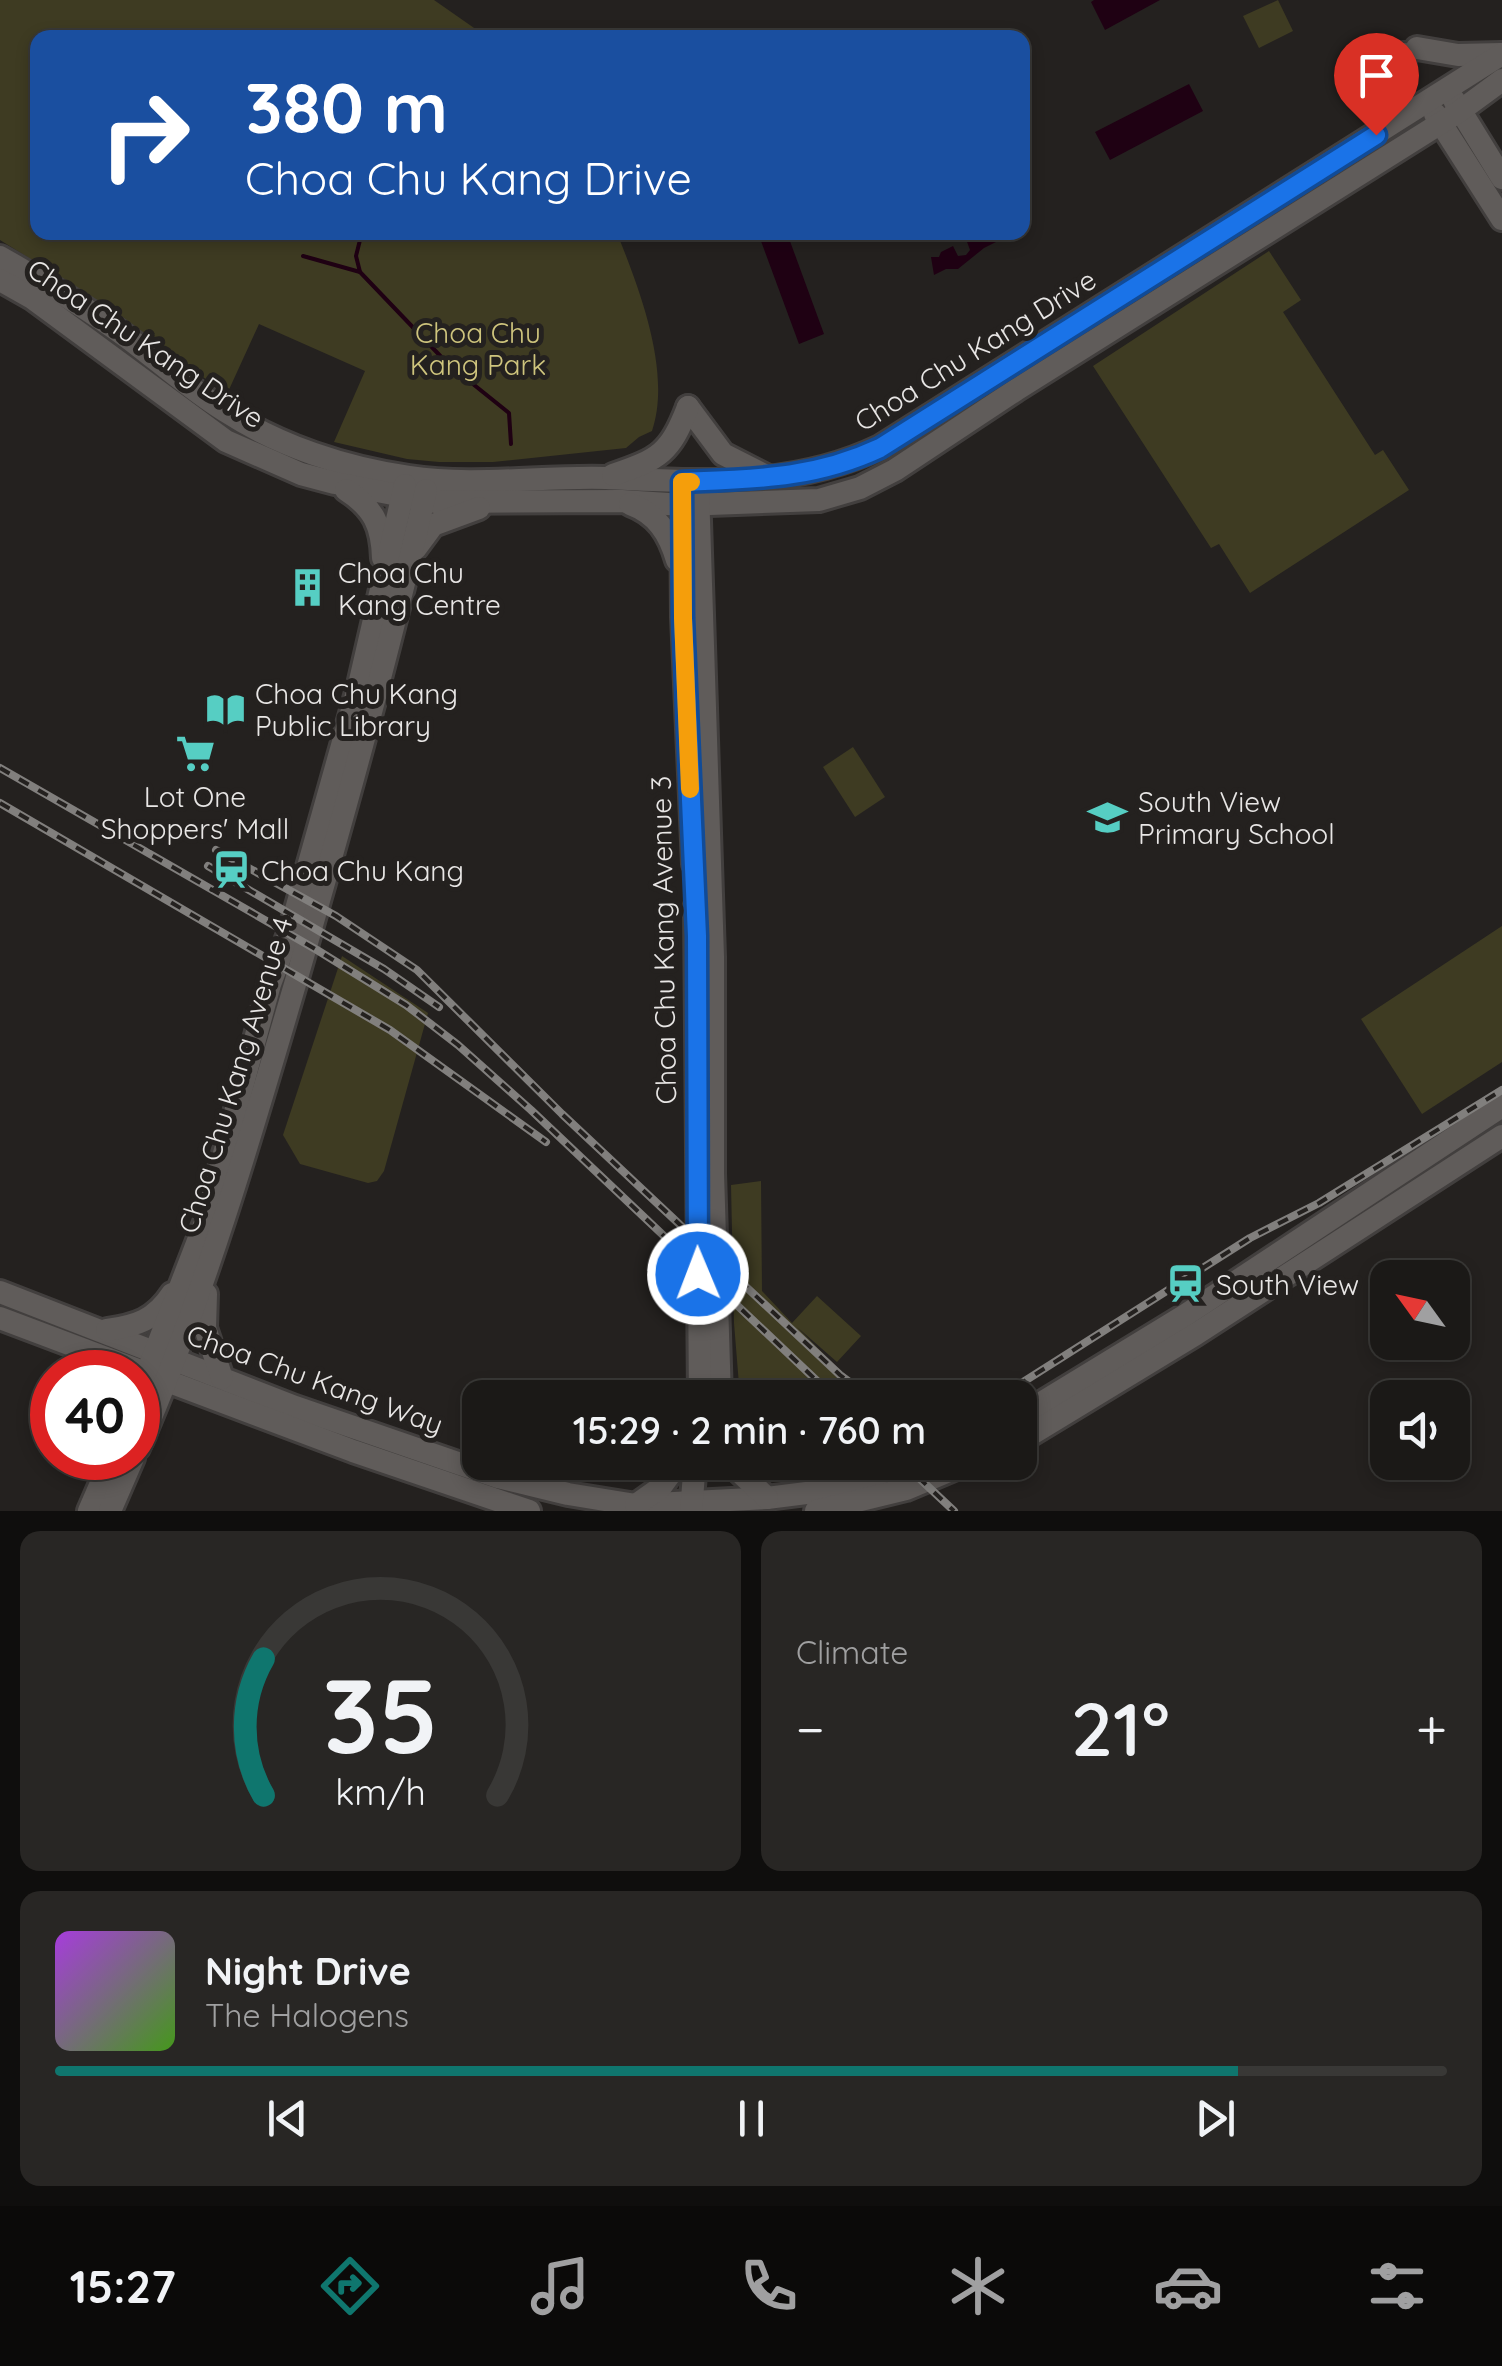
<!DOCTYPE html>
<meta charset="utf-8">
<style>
body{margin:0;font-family:Quicksand,sans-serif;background:#282624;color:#f1f3f6;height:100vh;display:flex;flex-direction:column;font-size:38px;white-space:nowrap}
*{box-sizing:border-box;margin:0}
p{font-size:32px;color:#a0a0a1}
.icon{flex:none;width:55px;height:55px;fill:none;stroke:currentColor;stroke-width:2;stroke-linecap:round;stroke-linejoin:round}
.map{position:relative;height:1511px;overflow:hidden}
.panel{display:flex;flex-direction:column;gap:20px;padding:20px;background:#0f0e0d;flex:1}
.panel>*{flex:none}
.banner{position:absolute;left:30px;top:30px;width:1000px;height:210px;border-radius:20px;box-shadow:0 5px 15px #0003,0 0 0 2px #393836;background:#1a4fa0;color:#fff;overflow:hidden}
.needle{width:65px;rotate:303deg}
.tools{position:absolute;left:1370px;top:1260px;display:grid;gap:20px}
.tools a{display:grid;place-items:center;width:100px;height:100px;border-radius:20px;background:#1b1917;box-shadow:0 5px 15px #0003,0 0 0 2px #393836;font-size:50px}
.speed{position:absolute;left:30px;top:1350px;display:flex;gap:20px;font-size:50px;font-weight:700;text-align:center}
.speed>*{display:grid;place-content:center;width:130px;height:130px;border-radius:50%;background:#1b1917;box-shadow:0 5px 15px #0003,0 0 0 2px #393836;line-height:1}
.speed .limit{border:15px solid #d22;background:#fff;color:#111}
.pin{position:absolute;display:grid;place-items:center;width:85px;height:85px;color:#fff;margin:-102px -42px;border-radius:50% 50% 50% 0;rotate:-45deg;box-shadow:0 0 10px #0007}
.pin .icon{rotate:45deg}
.me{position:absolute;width:110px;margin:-55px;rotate:359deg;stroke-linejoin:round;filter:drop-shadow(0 0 8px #0008)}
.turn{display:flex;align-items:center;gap:35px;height:210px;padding:0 50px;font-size:45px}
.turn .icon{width:130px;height:130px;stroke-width:2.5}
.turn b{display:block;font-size:70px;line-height:85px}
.big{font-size:75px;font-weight:600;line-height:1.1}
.panel .tile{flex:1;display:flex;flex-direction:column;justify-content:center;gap:15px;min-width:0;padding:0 35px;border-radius:20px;background:#282624}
.panel .dial{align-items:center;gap:0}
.dial svg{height:260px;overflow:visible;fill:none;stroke:#393836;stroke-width:7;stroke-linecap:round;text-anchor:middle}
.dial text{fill:#f1f3f6;stroke:none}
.song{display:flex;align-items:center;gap:30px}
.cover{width:120px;height:120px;border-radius:15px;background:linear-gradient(135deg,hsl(280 70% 55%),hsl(100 70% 35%))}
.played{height:10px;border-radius:5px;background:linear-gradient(90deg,#0f766e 85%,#393836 85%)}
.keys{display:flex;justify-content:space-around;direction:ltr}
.heat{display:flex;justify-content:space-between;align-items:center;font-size:55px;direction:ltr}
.panel .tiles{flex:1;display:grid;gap:20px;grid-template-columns:1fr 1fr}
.tile:last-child{grid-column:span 2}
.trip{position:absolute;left:462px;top:1380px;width:575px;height:100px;border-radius:20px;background:#1b1917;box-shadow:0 5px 15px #0003,0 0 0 2px #393836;font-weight:600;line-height:100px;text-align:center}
.tabs{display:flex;height:160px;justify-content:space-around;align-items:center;background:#0b0a09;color:#a0a0a1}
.tabs .icon{width:70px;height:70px}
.tabs .on{color:#0f766e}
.tabs b{font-size:45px;color:#f1f3f6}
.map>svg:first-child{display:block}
</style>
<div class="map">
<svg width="1502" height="1511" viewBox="0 0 1502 1511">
<rect width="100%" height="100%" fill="#24211f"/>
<!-- green -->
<g fill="#3e3b22">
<path d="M0,0H434L487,37L38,38V232L617,233C639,288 672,372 652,431L639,437L626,448L493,462H439L407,459L334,442L365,371L259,324L227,394L77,288L0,240Z"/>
<polygon points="1278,0 1293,31 1259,48 1243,16"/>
<polygon points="1269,251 1301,300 1283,312 1375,455 1383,450 1409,490 1250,593 1219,544 1211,548 1093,366"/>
<polygon points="853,747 885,797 855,817 823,767"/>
<polygon points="1502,926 1502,1062 1422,1114 1361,1019"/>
<polygon points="342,956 428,1013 384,1171 377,1181 368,1183 300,1164 283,1135"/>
<polygon points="761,1181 762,1291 792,1323 817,1296 861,1336 837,1362 797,1327 866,1397 740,1397 734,1323 731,1185"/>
</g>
<!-- water -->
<g fill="#1f0113">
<polygon points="1094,0 1160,0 1105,30 1091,2"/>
<polygon points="1189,84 1203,111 1110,160 1095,132"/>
<polygon points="758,233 787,233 824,334 799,344"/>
<polygon points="978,233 1014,233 984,248 958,269 946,269 934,275 931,257 939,257 941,252 953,246 958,256 966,255 970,250 966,239"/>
</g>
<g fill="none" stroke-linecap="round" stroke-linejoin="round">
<!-- stream -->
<g stroke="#1f0113" stroke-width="4">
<polyline points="362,232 356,256 360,272 448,364 509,413 511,444"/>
<polyline points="303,256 360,272"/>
</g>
<defs>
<g id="secondary">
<polyline points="1417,48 1458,55 1502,54"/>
<polyline points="1454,100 1502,178"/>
<polyline points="1435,114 1502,219"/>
<path d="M1381,128C1396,103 1404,83 1404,54"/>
<path d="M0,257C44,282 87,308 128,338C160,362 191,390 225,411C279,446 345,468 409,477C473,487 541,476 606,478C700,482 793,489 880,447L1502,54"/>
<polyline points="0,280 32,298 226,441 301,474 335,483 435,502 622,501 683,505 819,500 860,488 895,470 1016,390 1460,111 1502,80"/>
<polyline points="688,407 723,454 770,478"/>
<path d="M613,475C660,459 670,453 688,407"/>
<path d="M346,490C374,508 382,526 383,558"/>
<polyline points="698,490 713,957 713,1173 720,1398"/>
<polyline points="682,491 683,617 694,864"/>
<path d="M630,504C657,514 669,533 677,560"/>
<polyline points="416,548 433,525 479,508"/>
<polyline points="696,906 700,1398"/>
<polyline points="0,1292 295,1407 498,1477 568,1494 636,1505 767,1498 838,1489 911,1462"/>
<polyline points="206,1294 205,1328 222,1378"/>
<polyline points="0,1318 353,1451 529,1511"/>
<path d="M107,1330C136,1326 155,1320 172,1294"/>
<polyline points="138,1396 206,1220 270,984 290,931 359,685 405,485"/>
<polyline points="1020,1416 1184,1316 1502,1106"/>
<polyline points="1020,1441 1196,1334 1502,1136"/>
<path d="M138,1448C205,1294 251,1135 298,974C344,814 389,653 426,490"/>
<polyline points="729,1462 767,1498"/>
<polyline points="636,1505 660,1488 679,1462"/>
<polyline points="89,1511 112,1458"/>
<polyline points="110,1511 133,1458"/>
<polyline points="691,1511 695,1462"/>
<polyline points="816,1511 906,1489 970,1462"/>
</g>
</defs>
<!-- secondary casing -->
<use href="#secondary" stroke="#423f3e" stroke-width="28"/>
<!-- secondary -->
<use href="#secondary" stroke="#605c5a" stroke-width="22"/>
<defs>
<g id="rail">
<polyline points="0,768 317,950 406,1005 458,1045 531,1110 835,1398"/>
<polyline points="0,803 390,1030 546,1142"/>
<polyline points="216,850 336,916 417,970 562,1114 840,1375 871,1398"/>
<polyline points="208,866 384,969 439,1007"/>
<polyline points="998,1398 1250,1238 1319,1203 1502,1090"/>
<polyline points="902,1462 954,1511"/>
</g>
</defs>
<!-- rail casing -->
<use href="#rail" stroke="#817f7d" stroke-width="8"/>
<!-- rail -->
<use href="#rail" stroke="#24211f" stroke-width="4" stroke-dasharray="11" stroke-linecap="butt"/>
</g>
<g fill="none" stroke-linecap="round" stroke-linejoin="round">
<defs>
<path id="route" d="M698,1274L697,936L683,618L682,482C754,479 814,479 880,448L1376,135"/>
</defs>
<!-- route casing -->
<use href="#route" stroke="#114b97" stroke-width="25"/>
<!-- route -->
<use href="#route" stroke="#1a73e8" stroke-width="18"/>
<!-- slow -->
<polyline stroke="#f59e0b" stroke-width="18" points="690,789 683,618 682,482 691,482"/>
</g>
<!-- icons -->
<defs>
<symbol id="building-bare" viewBox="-9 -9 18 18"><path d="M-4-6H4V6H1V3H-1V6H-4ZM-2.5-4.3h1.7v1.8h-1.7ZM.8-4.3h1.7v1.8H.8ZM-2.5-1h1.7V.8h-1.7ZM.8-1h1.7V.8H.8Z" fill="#56cec3" stroke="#24211f" stroke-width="2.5" paint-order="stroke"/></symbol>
<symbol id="library-bare" viewBox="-9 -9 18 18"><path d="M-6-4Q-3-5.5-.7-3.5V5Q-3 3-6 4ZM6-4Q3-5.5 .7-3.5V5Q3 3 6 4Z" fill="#56cec3" stroke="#24211f" stroke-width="2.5" paint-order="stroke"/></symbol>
<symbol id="supermarket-bare" viewBox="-9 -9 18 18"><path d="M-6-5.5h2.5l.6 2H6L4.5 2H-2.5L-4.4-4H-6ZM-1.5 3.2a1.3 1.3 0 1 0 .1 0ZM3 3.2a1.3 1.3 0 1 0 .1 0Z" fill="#56cec3" stroke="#24211f" stroke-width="2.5" paint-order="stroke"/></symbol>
<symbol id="school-bare" viewBox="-9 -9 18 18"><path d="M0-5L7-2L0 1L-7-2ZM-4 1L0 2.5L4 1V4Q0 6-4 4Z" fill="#56cec3" stroke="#24211f" stroke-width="2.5" paint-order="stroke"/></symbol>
<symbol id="station-bare" viewBox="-9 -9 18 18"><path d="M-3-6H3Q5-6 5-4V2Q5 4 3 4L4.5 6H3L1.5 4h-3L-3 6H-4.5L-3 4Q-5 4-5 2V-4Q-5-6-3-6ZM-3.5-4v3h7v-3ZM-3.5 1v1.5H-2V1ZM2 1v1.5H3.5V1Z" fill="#56cec3" stroke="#24211f" stroke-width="2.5" paint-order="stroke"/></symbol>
</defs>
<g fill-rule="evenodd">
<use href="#building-bare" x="280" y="560" width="55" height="55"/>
<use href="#library-bare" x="198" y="682" width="55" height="55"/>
<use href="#supermarket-bare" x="168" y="726" width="55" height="55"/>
<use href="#school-bare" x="1080" y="790" width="55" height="55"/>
<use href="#station-bare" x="204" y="842" width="55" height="55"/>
<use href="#station-bare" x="1158" y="1256" width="55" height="55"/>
</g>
<g text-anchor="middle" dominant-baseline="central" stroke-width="10" stroke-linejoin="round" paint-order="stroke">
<!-- park labels -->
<g font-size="28" fill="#cec47d" stroke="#24211f">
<text x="478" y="332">Choa Chu<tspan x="478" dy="32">Kang Park</tspan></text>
</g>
<!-- street labels -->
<g font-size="28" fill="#e8e6e5" stroke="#24211f">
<text transform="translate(146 343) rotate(34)">Choa Chu Kang Drive</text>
<text transform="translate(975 350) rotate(-32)">Choa Chu Kang Drive</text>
<text transform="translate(663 940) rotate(-91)">Choa Chu Kang Avenue 3</text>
<text transform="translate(235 1075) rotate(-73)">Choa Chu Kang Avenue 4</text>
<text transform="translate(315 1379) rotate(20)">Choa Chu Kang Way</text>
</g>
<!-- poi labels -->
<g font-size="28" fill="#e8e6e5" stroke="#24211f" text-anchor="start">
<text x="338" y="572">Choa Chu<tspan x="338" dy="32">Kang Centre</tspan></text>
<text x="255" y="693">Choa Chu Kang<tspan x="255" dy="32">Public Library</tspan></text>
<text x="195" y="796" text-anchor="middle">Lot One<tspan x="195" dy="32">Shoppers' Mall</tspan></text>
<text x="1138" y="801">South View<tspan x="1138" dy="32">Primary School</tspan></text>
<text x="261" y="870">Choa Chu Kang</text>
<text x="1216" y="1284">South View</text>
</g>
</g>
</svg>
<div class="tools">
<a><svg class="needle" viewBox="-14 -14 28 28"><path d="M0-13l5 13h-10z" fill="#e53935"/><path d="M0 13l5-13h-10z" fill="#a0a0a1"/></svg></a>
<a><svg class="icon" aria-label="sound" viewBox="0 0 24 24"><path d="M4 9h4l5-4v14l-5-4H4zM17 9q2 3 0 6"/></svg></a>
</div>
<div class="speed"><div class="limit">40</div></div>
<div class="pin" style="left:1376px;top:135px;background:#d93025"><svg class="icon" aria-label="arrive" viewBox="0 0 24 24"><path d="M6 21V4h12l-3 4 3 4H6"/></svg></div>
<svg class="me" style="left:698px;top:1274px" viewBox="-20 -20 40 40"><circle r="17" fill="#1a73e8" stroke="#fff" stroke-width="3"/><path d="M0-11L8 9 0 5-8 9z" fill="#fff"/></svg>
<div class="trip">15:29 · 2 min · 760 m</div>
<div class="banner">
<div class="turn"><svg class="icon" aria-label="right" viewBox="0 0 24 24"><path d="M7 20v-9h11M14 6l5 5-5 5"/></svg><div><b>380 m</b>Choa Chu Kang Drive</div></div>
</div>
</div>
<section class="panel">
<div class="tiles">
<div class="tile dial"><svg viewBox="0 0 100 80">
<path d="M14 69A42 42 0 1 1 86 69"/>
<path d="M14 69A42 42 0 0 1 14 27" stroke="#0f766e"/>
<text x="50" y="56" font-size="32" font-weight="700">35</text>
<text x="50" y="72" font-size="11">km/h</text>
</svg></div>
<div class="tile"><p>Climate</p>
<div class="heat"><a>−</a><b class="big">21°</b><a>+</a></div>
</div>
<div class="tile">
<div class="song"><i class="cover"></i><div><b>Night Drive</b><p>The Halogens</p></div></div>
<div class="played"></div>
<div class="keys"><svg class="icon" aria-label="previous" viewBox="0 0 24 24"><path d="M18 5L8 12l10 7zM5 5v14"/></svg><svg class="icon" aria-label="pause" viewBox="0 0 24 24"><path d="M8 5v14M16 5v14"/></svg><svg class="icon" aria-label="next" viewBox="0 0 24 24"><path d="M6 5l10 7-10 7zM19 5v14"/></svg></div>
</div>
</div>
</section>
<nav class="tabs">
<b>15:27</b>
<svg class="icon on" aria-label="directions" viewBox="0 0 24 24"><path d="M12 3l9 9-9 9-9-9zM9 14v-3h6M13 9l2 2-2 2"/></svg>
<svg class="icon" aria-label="music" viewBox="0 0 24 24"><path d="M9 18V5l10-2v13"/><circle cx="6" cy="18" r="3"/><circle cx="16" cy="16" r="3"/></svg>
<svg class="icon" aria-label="phone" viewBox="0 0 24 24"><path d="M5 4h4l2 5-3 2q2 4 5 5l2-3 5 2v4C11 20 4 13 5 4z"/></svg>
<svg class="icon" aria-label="climate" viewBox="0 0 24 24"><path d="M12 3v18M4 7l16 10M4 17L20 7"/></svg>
<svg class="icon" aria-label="car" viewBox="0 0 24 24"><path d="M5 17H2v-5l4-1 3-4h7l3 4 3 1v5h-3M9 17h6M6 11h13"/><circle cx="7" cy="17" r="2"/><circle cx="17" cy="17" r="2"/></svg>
<svg class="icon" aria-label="filters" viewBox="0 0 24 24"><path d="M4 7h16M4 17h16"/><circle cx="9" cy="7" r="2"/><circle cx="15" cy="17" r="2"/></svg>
</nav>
